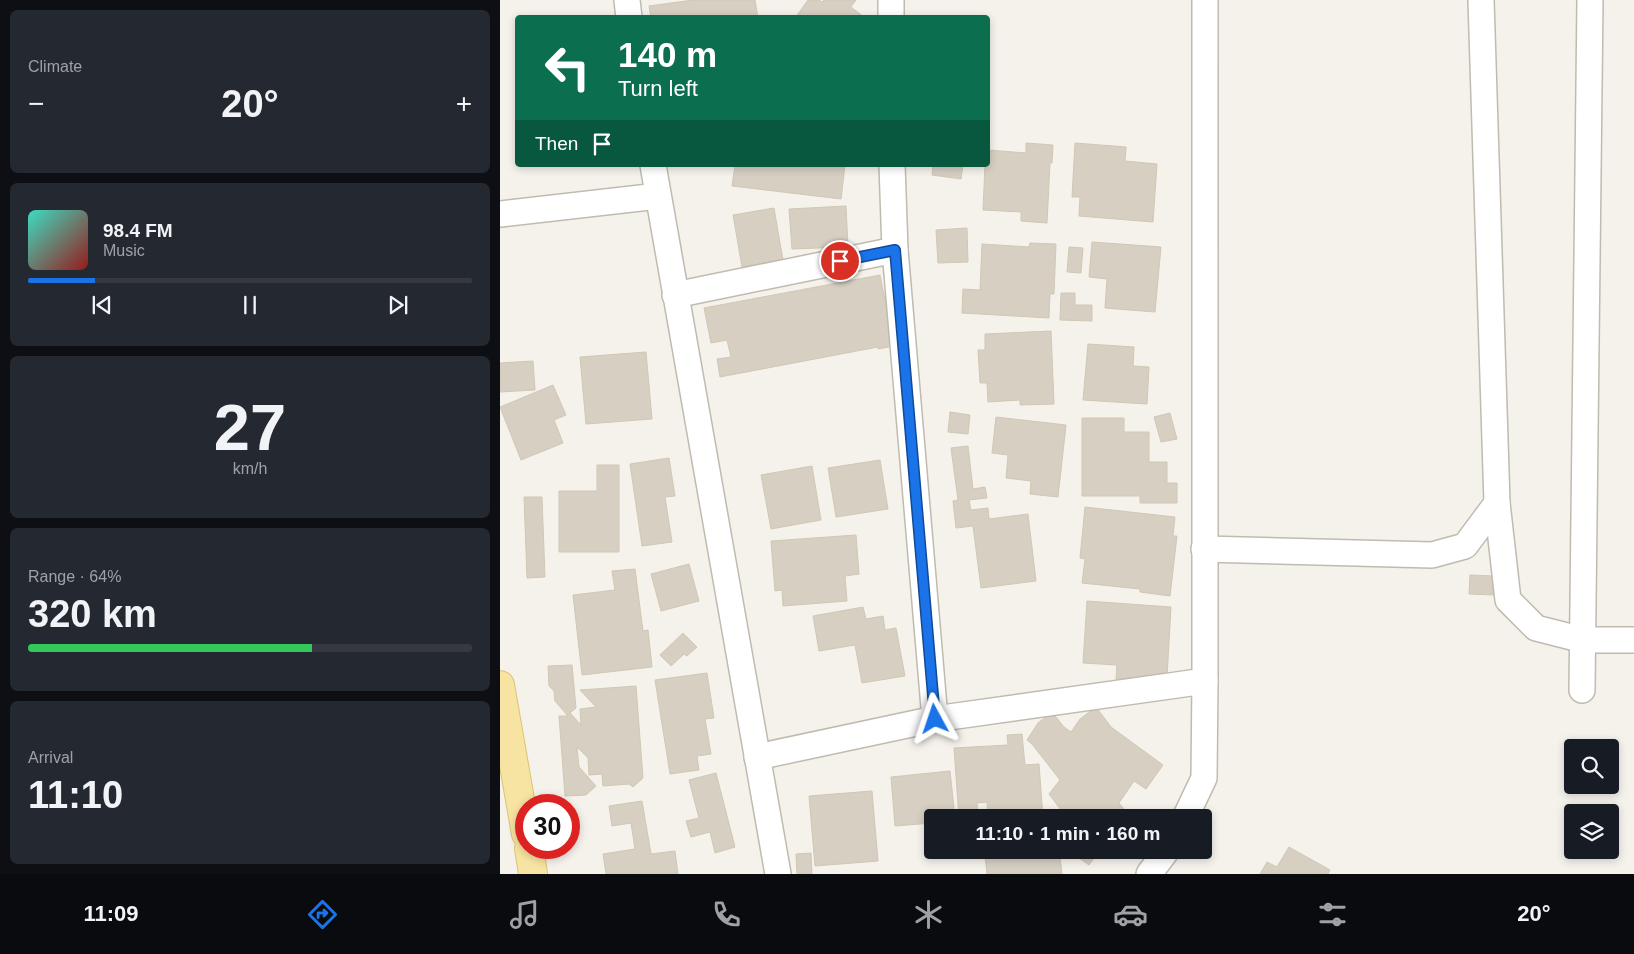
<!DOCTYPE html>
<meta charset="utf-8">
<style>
body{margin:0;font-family:Arial,sans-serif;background:#242831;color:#f1f3f6;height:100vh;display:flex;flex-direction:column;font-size:19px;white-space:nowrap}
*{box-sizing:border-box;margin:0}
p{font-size:16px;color:#9ea1a6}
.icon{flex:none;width:28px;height:28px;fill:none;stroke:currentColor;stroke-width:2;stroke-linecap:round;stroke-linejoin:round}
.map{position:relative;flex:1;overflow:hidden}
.panel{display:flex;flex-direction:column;gap:10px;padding:10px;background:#0d0f14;width:500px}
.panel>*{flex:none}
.top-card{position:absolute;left:15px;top:15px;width:475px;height:152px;border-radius:5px;box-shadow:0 2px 8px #0003;background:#0b6e4f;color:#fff;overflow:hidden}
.fabs{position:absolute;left:1064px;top:739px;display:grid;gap:10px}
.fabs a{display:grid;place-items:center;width:55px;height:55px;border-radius:5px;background:#171b24;box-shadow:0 2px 8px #0003;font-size:25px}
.speed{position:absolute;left:15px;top:794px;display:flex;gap:10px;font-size:25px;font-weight:700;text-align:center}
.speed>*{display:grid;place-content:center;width:65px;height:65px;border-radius:50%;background:#171b24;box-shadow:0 2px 8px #0003;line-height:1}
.speed .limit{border:8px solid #d22;background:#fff;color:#111}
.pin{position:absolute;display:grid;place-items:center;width:42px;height:42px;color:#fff;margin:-21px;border:2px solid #fff;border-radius:50%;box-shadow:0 1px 5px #0007}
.me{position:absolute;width:55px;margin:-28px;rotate:355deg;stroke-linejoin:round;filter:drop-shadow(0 0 4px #0008)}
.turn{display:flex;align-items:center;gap:18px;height:105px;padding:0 20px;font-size:22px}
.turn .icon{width:65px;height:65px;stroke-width:2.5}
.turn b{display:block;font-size:35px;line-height:42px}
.then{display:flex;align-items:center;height:48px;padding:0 20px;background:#0003;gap:10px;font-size:19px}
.big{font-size:38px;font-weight:700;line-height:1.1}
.panel .tile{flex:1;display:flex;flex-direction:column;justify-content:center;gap:8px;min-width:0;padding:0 18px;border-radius:8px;background:#242831}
.panel .dial{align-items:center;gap:0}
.dial b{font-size:65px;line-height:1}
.song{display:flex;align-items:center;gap:15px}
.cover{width:60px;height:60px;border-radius:8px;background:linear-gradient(135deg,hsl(170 70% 55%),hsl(0 70% 35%))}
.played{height:5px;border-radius:2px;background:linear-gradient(90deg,#1a73e8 15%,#363941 15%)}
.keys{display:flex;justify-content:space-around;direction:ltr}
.heat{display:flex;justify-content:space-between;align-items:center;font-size:28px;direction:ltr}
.charge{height:8px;border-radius:4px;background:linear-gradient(90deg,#34c759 64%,#363941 0)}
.trip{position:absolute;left:424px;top:809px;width:288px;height:50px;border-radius:5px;background:#171b24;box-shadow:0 2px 8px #0003;font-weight:700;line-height:50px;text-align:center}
.tab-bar{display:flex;height:80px;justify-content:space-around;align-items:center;background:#090b0e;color:#9ea1a6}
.tab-bar .icon{width:35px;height:35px}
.tab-bar .current{color:#1a73e8}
.tab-bar b{font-size:22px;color:#f1f3f6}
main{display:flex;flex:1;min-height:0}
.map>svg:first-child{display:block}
</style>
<main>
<section class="panel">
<div class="tile"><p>Climate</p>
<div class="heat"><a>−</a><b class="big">20°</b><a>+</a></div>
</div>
<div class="tile">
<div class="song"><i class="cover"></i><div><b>98.4 FM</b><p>Music</p></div></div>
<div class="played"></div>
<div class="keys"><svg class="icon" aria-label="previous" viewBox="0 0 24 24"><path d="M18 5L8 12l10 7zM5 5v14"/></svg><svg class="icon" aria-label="pause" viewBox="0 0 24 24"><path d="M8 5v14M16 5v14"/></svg><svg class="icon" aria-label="next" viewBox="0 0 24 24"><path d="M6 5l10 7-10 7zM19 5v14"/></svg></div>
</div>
<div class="tile dial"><b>27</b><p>km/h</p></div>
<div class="tile"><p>Range · 64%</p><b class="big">320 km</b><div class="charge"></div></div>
<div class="tile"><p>Arrival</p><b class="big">11:10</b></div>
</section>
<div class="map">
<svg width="1134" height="874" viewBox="0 0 1134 874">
<rect width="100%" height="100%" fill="#f5f2ec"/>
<!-- building -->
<g fill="#d6cfc2" stroke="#d0c7b5">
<polygon points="193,0 255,0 258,18 151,18 149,6"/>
<polygon points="308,0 319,0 322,2 324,0 356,0 351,7 365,18 295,18"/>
<polygon points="526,143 553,145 552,163 550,163 547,223 521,221 521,212 483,210 485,165 488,165 488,150 526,153"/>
<polygon points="575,143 626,147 625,161 657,164 653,222 579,216 580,197 572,197"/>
<polygon points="235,165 345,165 341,199 232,186"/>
<polygon points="433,165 463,165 461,179 432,175"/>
<polygon points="346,206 348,247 292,249 289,209"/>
<polygon points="274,208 283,260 242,267 233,215"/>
<polygon points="467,228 468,262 438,263 436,230"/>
<polygon points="592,242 661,247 655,312 605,308 607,279 589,277"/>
<polygon points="530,243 556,244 554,294 550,294 549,318 462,313 463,289 480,290 482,244 529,247"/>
<polygon points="569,247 583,248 581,273 567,272"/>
<polygon points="380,275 394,346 378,349 378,347 220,377 217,359 231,357 227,340 211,343 204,308"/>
<polygon points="561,293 575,293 575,305 592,305 592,321 560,320"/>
<polygon points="551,331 554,404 520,405 520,400 488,402 487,383 480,383 478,350 485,350 485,334"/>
<polygon points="588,344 634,347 633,366 649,367 647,404 583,400"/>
<polygon points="146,352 152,419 86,424 80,357"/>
<polygon points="33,361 35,390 0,392 0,363"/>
<polygon points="53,385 66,415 54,420 63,443 21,460 0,407"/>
<polygon points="450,412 470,415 468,434 448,432"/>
<polygon points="670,413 677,439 661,442 654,417"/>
<polygon points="496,417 566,425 558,497 530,494 531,481 506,478 508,455 492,453"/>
<polygon points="582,418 624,418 624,432 649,432 649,462 667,462 667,483 677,483 677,503 640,503 640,496 582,496"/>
<polygon points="468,446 473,489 485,487 487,498 469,500 471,510 488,508 489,519 528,514 536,581 481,588 473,526 456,528 453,501 458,500 451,448"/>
<polygon points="169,458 175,496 165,497 172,542 142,546 130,464"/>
<polygon points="380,460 388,509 336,517 328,468"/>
<polygon points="97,465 119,465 119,552 59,552 59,491 97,491"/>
<polygon points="312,466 321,520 271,529 261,475"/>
<polygon points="24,497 42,497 45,577 27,578"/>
<polygon points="585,507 675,517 673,536 677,536 670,596 640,592 640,589 582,583 585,559 580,558"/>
<polygon points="356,535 359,574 345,576 347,601 283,606 282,590 275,591 271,541"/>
<polygon points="189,564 199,601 161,611 151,574"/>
<polygon points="135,569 143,631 148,630 152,667 82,675 73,595 115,590 112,571"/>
<polygon points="970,575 994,576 993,595 969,594"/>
<polygon points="587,601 671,607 667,677 645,676 645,680 616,679 617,665 583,663"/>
<polygon points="363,607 366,619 383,616 385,630 396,628 405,676 362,683 355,645 319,651 313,616"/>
<polygon points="183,633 197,647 187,656 184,654 171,666 160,655"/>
<polygon points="72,665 76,708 70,713 81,725 80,709 96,707 80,690 136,686 143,778 133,787 129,784 103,786 102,774 89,775 88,758 77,747 79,767 96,786 86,795 65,796 59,716 68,716 55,701 54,691 49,686 48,666"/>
<polygon points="207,673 214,718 205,719 211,754 197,756 199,770 170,774 155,680"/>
<polygon points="596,707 611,727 663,765 646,789 634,781 619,803 626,812 622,818 577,818 570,813 574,818 569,818 564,814 549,794 560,780 532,744 527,740 538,723 552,712 564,727 571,732 580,719"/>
<polygon points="522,734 525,765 539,764 543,818 488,818 487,802 477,803 478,818 459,818 454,748 508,745 507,735"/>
<polygon points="450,771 455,818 432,818 432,823 395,826 391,777"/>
<polygon points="216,773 235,847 215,853 210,832 191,837 186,821 199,818 189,780"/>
<polygon points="372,791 378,861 315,866 309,796"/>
<polygon points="142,801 151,854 175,851 178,874 106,874 103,854 135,849 131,823 112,826 109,806"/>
<polygon points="789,847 830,870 828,874 760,874 767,862 777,867"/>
<polygon points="532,850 559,850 562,874 487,874 485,855"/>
<polygon points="576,850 600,850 589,865 572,853"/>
<polygon points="311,853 312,874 297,874 296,854"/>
</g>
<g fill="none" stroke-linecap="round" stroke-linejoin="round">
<defs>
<g id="minor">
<polyline points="127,0 129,18"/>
<polyline points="391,18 391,0"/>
<polyline points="153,165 278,874"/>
<polyline points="392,165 395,250 435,719"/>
<polyline points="0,214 158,196"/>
<polyline points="175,295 395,250"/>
<polyline points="997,503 1008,600 1036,628 1083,640 1134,640"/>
<polyline points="704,549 932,555 965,546 997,503 981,0"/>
<polyline points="1082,690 1090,0"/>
<polyline points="257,757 435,719 705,681"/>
<polyline points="685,818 704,778 705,681 705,0"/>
<polyline points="649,874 667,850"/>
</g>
<g id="major">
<polyline points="0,685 26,834"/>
<polyline points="29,848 33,874"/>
</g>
</defs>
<!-- minor casing -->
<use href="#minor" stroke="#c0bbaf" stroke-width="28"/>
<!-- major casing -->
<use href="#major" stroke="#dcc272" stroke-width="30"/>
<!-- minor -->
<use href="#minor" stroke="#fff" stroke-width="25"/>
<!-- major -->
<use href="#major" stroke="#f7e4a2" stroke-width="28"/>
</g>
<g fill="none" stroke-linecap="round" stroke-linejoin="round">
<defs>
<polyline id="route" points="340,261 395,250 435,719"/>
</defs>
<!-- route casing -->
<use href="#route" stroke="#114b97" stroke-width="12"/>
<!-- route -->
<use href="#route" stroke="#1a73e8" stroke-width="9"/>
</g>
</svg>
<div class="fabs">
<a><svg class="icon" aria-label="search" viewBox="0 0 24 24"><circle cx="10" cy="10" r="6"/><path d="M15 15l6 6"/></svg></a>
<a><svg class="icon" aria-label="layers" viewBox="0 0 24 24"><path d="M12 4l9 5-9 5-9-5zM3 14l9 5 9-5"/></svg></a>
</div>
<div class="speed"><div class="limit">30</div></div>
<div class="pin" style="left:340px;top:261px;background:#d93025"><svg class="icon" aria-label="arrive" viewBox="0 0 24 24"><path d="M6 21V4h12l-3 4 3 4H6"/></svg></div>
<svg class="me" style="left:435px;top:719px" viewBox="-20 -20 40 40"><path d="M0-17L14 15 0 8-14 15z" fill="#1a73e8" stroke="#fff" stroke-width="4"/></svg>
<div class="trip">11:10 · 1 min · 160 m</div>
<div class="top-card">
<div class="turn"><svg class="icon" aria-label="left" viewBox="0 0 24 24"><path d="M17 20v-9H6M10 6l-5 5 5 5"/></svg><div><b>140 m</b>Turn left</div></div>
<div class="then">Then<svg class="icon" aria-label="arrive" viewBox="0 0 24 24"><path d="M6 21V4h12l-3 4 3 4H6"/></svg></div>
</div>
</div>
</main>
<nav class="tab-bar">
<b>11:09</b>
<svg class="icon current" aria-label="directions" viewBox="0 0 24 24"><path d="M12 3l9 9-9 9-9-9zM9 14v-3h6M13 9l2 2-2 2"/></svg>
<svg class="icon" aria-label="music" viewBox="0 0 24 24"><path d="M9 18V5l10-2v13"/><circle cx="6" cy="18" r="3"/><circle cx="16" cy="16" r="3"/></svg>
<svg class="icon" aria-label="phone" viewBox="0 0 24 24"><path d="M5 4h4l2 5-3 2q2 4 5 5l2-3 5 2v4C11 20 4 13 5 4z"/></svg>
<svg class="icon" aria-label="climate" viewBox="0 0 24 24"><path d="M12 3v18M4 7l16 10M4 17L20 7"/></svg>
<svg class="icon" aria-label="car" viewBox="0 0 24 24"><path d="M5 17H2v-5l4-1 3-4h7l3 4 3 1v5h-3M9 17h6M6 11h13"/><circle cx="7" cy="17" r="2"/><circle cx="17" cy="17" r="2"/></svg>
<svg class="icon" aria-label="filters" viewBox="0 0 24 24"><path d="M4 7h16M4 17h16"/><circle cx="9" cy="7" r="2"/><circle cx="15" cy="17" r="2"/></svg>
<b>20°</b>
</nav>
